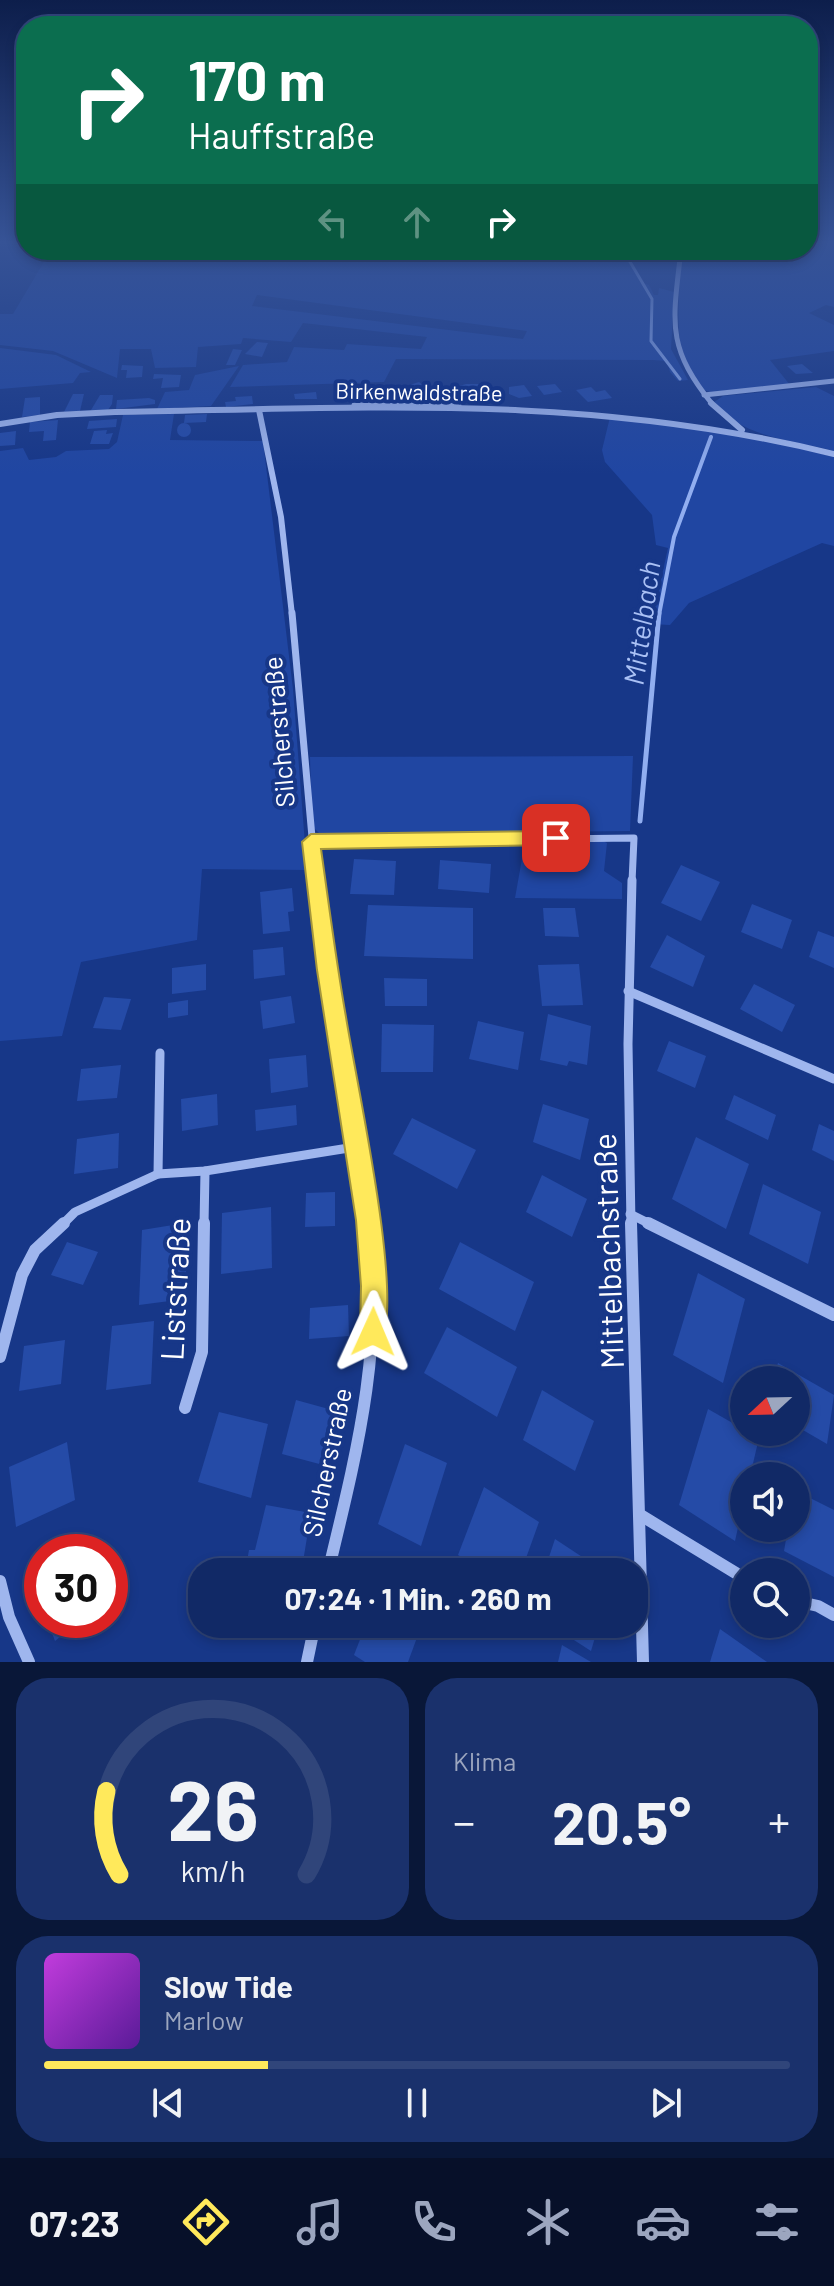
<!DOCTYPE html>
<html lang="de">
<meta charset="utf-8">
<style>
body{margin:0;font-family:Barlow,sans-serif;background:#1a316c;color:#f1f3f6;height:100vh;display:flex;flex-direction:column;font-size:30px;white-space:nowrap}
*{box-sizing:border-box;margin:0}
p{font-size:26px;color:#9ca6bf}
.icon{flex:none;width:44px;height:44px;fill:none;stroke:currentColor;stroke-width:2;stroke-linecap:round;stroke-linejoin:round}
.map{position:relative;height:1662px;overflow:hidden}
.sheet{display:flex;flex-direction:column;gap:16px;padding:16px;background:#091738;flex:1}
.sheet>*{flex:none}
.banner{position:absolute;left:16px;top:16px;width:802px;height:244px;border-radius:32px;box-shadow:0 4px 12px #0003,0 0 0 2px #30457a;background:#0b6e4f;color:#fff;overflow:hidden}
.needle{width:52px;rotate:248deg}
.fabs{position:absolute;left:730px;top:1366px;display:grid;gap:16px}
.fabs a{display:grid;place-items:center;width:80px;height:80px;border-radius:50%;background:#112966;box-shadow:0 4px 12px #0003,0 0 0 2px #30457a;font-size:40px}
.speed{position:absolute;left:24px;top:1534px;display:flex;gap:16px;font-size:40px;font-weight:700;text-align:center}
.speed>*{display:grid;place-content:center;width:104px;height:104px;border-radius:50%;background:#112966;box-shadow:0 4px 12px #0003,0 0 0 2px #30457a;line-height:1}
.speed .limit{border:12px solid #d22;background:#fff;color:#111}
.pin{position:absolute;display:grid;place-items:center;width:68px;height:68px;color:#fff;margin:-34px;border-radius:16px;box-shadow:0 4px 12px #0006}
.me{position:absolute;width:88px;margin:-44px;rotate:1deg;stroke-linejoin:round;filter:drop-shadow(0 0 6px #0008)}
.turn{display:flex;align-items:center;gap:28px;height:168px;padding:0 40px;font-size:36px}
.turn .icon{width:104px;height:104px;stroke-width:2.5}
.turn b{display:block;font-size:56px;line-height:68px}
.lanes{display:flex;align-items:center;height:76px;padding:0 40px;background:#0003;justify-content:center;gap:40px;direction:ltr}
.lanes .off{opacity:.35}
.big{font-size:60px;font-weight:700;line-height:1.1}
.sheet .tile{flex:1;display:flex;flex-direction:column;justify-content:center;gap:12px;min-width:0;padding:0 28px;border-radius:32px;background:#1a316c}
.sheet .dial{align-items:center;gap:0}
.dial svg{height:208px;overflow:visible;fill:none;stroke:#30457a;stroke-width:7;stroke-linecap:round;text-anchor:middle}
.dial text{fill:#f1f3f6;stroke:none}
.song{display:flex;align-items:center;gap:24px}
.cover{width:96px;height:96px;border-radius:12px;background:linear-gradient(135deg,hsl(290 70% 55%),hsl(270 70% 35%))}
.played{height:8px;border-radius:4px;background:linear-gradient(90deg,#ffe95b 30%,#30457a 30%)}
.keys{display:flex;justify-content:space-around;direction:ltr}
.heat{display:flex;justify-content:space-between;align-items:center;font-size:44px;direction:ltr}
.sheet .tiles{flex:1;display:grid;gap:16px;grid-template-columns:1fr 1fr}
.tile:last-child{grid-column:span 2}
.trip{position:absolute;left:188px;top:1558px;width:460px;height:80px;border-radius:32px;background:#112966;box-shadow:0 4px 12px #0003,0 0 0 2px #30457a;font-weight:700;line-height:80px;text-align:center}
.menu{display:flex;height:128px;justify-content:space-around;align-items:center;background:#071029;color:#9ca6bf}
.menu .icon{width:56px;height:56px}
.menu .selected{color:#ffe95b}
.menu b{font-size:36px;color:#f1f3f6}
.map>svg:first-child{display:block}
</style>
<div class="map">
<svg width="834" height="1662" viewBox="0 0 834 1662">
<rect width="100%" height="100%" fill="#173788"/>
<!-- green -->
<g fill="#2046a2" fill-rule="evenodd">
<path d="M808,241H834V307L826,305L809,313L834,325V351L770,360L790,385C766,388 733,397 710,392C666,382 680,282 683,250H808Z"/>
<path d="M51,250H624L640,282L649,285L654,295H658L659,288L674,292L671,349L688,380L678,381L670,372L667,361L653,360L396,359L384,382L230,387L243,365L287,362L294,347L344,350L347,344L421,349L427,337L303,323L291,342L243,338L241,344L198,347L196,367L155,368L151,349H120L117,378L53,351L0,345V314H13ZM257,295L527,331L523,339L252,306Z"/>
<polygon points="0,348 56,355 91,372 80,373 73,383 0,389"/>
<polygon points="239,366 211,406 157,409 165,392 189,390 195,375"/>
<path d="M816,387L834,396V451C793,440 741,438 714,402L723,396Z"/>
<polygon points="174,414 170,440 263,441 293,689 307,870 202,869 197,940 81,962 62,1036 0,1041 0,451 23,448 29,460 56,457 66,451 109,449 117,442 123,415"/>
<polygon points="610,417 753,437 834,457 834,546 822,543 689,603 670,625 651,624 668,548 656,545 652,515 605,462 602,450"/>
<polygon points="633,756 630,831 320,834 312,826 310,757"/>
<polygon points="601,840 607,843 604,871 622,883 622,899 515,898 525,842"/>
</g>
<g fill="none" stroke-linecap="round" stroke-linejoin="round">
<!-- stream-far2 -->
<polyline stroke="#91aef0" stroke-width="3" points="623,250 652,299 651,341 680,379"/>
<!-- stream-far1 -->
<polyline stroke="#91aef0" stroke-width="4" points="659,615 674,537 711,437"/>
<!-- stream -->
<polyline stroke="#91aef0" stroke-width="5" points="640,821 659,613"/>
</g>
<!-- building -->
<g fill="#254ba7">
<polygon points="257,342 268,343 262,357 245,354"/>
<polygon points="233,349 242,350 235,365 226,365"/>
<polygon points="802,364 813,373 796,374 787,366"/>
<polygon points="122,365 143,366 142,377 126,378 127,370 121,370"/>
<polygon points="154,374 181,375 179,387 161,388 163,378 153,379"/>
<polygon points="419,382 433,393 416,398 403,387"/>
<polygon points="466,384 478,384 491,394 476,399 456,387"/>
<polygon points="555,384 562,392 544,395 537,386"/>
<polygon points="524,385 532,396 519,398 509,394 509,387"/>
<polygon points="591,387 596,392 605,390 612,398 588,402 576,390"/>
<polygon points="316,392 317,399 295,399 294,394"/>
<polygon points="73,394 84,394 80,411 64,412"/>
<polygon points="100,395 113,395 112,404 108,410 91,410"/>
<polygon points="252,396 253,404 226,407 225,402 236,401 235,397"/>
<polygon points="40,397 40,415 22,417 25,398"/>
<polygon points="149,398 155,400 155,404 116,409 117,400"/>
<polygon points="207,414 206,422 184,423 185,415"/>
<polygon points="117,419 116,427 87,429 89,421"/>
<polygon points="58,420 56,440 43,441 44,431 29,432 30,422"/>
<circle cx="184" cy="430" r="7"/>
<polygon points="107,430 106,434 113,433 109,444 90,444 94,431"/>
<polygon points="16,431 15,445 0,446 0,433"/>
<polygon points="354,859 396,861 394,895 350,894"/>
<polygon points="440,860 491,864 489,893 438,889"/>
<polygon points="681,865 720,882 701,921 661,903"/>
<polygon points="292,888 294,911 288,912 290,931 263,934 260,892"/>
<polygon points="752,904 792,920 782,949 741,932"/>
<polygon points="368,905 473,908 473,959 364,956"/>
<polygon points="543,908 575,908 579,937 545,936"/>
<polygon points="818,931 834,937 834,968 809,957"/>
<polygon points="667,935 705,956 693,987 650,967"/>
<polygon points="283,947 285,975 254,979 253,950"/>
<polygon points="206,964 206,990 172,994 172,968"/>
<polygon points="579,964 583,1005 542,1006 538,965"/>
<polygon points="384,978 427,979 427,1006 385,1006"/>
<polygon points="754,984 795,1005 782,1032 740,1009"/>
<polygon points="291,996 295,1023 263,1029 260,1001"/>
<polygon points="104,997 131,999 121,1030 93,1028"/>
<polygon points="188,1000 188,1015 168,1018 168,1003"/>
<polygon points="548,1014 591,1026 587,1065 569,1061 567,1066 540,1060"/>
<polygon points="478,1021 524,1032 518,1070 469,1059"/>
<polygon points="382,1024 434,1025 433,1072 381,1072"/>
<polygon points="669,1041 706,1056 695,1088 657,1071"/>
<polygon points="306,1055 308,1087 271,1093 269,1059"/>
<polygon points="121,1065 117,1098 77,1101 81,1069"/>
<polygon points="217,1094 218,1125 182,1131 181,1099"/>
<polygon points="734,1095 776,1115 768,1140 725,1119"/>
<polygon points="543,1104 589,1119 580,1160 533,1142"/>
<polygon points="296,1105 297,1125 256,1131 255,1110"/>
<polygon points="412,1118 476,1150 457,1189 393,1154"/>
<polygon points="819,1124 834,1131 834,1161 812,1150"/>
<polygon points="119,1133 118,1168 74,1174 77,1139"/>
<polygon points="696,1137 749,1164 726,1229 672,1199"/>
<polygon points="542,1175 587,1199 572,1237 526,1212"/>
<polygon points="763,1184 821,1212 808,1264 749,1234"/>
<polygon points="335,1192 335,1226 305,1227 306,1193"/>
<polygon points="271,1207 272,1268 221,1274 222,1213"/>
<polygon points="173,1225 171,1250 187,1248 185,1299 139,1305 142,1230"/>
<polygon points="67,1242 98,1252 83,1285 51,1275"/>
<polygon points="460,1242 534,1282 515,1331 439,1289"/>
<polygon points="698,1273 745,1299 723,1383 673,1355"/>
<polygon points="348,1305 349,1336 309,1339 310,1308"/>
<polygon points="154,1321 151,1384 106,1390 112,1326"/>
<polygon points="447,1327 517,1367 497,1417 424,1373"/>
<polygon points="65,1340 61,1384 19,1391 24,1346"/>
<polygon points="778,1363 834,1395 827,1444 796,1426 796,1380 773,1380"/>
<polygon points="542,1390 594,1421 575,1471 523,1440"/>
<polygon points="296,1400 336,1411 323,1465 282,1454"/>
<polygon points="708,1409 759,1438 750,1476 744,1476 744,1501 735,1541 679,1505"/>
<polygon points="219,1412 268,1424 251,1498 198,1482"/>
<polygon points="67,1442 75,1500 16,1527 9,1467"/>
<polygon points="405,1444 447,1463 421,1546 378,1524"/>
<polygon points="484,1487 539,1522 521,1572 483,1572 458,1555"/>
<polygon points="796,1491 834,1510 834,1577 784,1551 788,1528 796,1528"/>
<polygon points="266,1505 311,1513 302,1568 295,1566 294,1572 245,1572 249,1550 255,1550"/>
<polygon points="555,1539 605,1572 544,1572"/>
<polygon points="47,1620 81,1620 55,1641"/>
<polygon points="366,1624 422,1624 408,1662 365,1662 354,1655"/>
<polygon points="549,1624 599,1624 591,1651"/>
<polygon points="720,1629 767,1662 710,1662"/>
<polygon points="562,1645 591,1662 558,1662"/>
</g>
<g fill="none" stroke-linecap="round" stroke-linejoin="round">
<!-- minor-far4 -->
<g stroke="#9fb6ee" stroke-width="5">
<path d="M681,250C673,322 665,346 713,405"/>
<polyline points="704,395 834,381"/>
<polyline points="354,405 459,405"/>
</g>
<!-- minor-far3 -->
<g stroke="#9fb6ee" stroke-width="6">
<polyline points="711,403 742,430"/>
<polyline points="259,410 281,517 292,615"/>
<path d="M0,424L57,415L115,412C365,408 587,393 834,454"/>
</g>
<!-- minor-far2 -->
<g stroke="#9fb6ee" stroke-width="7">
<polyline points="292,613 316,882"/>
<polyline points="311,842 634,838 632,882"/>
</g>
<!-- minor-far1 -->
<g stroke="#9fb6ee" stroke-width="9">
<polyline points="315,880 368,1225"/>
<polyline points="628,991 834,1079"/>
<polyline points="158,1174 160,1053"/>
<polyline points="630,1214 652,1225"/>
<polyline points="62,1225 75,1212 158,1174 205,1171 355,1147"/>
<polyline points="204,1225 205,1171"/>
<polyline points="631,1225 628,1044 632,880"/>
</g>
<!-- minor -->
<g stroke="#9fb6ee" stroke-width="12">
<polyline points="631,1223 643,1662"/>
<polyline points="648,1223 834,1315"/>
<polyline points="0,1357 22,1275 35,1250 64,1223"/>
<polyline points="185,1408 202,1352 204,1223"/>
<polyline points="642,1516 744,1578"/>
<path d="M328,1572C356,1456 386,1342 367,1223"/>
<polyline points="0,1581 9,1617 29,1662"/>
<polyline points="796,1601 818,1606 834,1615"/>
<polyline points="307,1662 315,1624"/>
</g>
</g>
<!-- sky -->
<linearGradient id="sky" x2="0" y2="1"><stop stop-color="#0d1e4b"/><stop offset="0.51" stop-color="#365396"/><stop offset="1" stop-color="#365396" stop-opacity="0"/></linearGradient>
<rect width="834" height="474" fill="url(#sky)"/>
<!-- route -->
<path fill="#ffe95b" stroke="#a6973b" stroke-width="2" d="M556,831L565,838L556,845L321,849C329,905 336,961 346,1017C356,1081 403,1291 382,1341L373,1345L364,1341L360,1332L361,1286L356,1220L317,970L302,842L311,834Z"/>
<g text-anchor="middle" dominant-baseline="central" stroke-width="8" stroke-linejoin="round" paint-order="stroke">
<!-- far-street labels -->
<g font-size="22" fill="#fff" stroke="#173788">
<text transform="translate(419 391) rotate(1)">Birkenwaldstraße</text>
</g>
<!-- street labels -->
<g font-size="26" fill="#fff" stroke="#173788">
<text transform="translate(278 732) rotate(-95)">Silcherstraße</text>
<text transform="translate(326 1462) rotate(-78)">Silcherstraße</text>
</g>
<!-- water labels -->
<g font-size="28" font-style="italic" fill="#aac1f5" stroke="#173788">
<text transform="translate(641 623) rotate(-82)">Mittelbach</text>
</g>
<!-- near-street labels -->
<g font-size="32" fill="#fff" stroke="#173788">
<text transform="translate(607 1251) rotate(-92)">Mittelbachstraße</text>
<text transform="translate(174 1289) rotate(-87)">Liststraße</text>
</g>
</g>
</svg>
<div class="fabs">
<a><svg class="needle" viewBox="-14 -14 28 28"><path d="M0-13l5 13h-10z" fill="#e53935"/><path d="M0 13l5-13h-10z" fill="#9ca6bf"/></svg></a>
<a><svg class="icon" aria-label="sound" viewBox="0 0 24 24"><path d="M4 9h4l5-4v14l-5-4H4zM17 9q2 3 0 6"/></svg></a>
<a><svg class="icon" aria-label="search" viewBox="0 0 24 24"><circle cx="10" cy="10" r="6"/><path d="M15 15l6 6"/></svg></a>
</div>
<div class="speed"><div class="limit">30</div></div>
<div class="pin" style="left:556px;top:838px;background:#d93025"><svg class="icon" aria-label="arrive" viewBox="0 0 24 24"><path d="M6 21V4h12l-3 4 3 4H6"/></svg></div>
<svg class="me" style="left:373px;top:1332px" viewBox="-20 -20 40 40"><path d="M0-17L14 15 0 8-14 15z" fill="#ffe95b" stroke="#fff" stroke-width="4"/></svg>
<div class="trip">07:24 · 1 Min. · 260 m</div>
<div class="banner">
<div class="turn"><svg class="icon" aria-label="right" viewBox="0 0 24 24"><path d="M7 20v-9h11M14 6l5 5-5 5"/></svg><div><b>170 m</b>Hauffstraße</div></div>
<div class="lanes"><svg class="icon off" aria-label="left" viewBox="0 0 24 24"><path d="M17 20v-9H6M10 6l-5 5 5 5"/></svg><svg class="icon off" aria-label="ahead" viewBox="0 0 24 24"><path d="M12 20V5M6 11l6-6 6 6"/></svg><svg class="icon" aria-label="right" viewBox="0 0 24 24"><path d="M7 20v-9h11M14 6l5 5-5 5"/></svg></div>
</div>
</div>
<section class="sheet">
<div class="tiles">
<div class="tile dial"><svg viewBox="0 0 100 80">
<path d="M14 69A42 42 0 1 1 86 69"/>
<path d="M14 69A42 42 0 0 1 9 37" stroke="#ffe95b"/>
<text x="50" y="56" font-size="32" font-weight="700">26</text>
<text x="50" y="72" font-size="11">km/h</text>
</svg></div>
<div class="tile"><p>Klima</p>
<div class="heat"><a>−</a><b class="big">20.5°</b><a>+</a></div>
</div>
<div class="tile">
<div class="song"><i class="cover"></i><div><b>Slow Tide</b><p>Marlow</p></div></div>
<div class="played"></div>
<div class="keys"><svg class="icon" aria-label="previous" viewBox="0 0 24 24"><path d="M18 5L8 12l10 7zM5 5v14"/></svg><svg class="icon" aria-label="pause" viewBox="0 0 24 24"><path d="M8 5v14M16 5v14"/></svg><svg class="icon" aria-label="next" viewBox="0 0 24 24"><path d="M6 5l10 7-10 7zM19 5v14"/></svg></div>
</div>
</div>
</section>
<nav class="menu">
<b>07:23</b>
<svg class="icon selected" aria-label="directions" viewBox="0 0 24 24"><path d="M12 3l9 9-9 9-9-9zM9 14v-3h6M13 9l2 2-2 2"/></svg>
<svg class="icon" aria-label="music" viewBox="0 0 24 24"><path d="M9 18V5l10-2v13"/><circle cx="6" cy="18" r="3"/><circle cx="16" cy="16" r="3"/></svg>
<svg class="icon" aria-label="phone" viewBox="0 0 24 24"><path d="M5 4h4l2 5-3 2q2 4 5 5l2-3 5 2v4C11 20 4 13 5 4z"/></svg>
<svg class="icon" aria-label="climate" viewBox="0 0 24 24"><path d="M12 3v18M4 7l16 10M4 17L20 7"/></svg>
<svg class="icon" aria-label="car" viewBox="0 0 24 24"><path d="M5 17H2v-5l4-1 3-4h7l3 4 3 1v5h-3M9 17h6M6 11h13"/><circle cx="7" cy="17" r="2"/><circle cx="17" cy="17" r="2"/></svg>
<svg class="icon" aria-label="filters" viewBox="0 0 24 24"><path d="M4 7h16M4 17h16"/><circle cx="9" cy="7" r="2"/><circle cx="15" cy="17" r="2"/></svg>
</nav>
